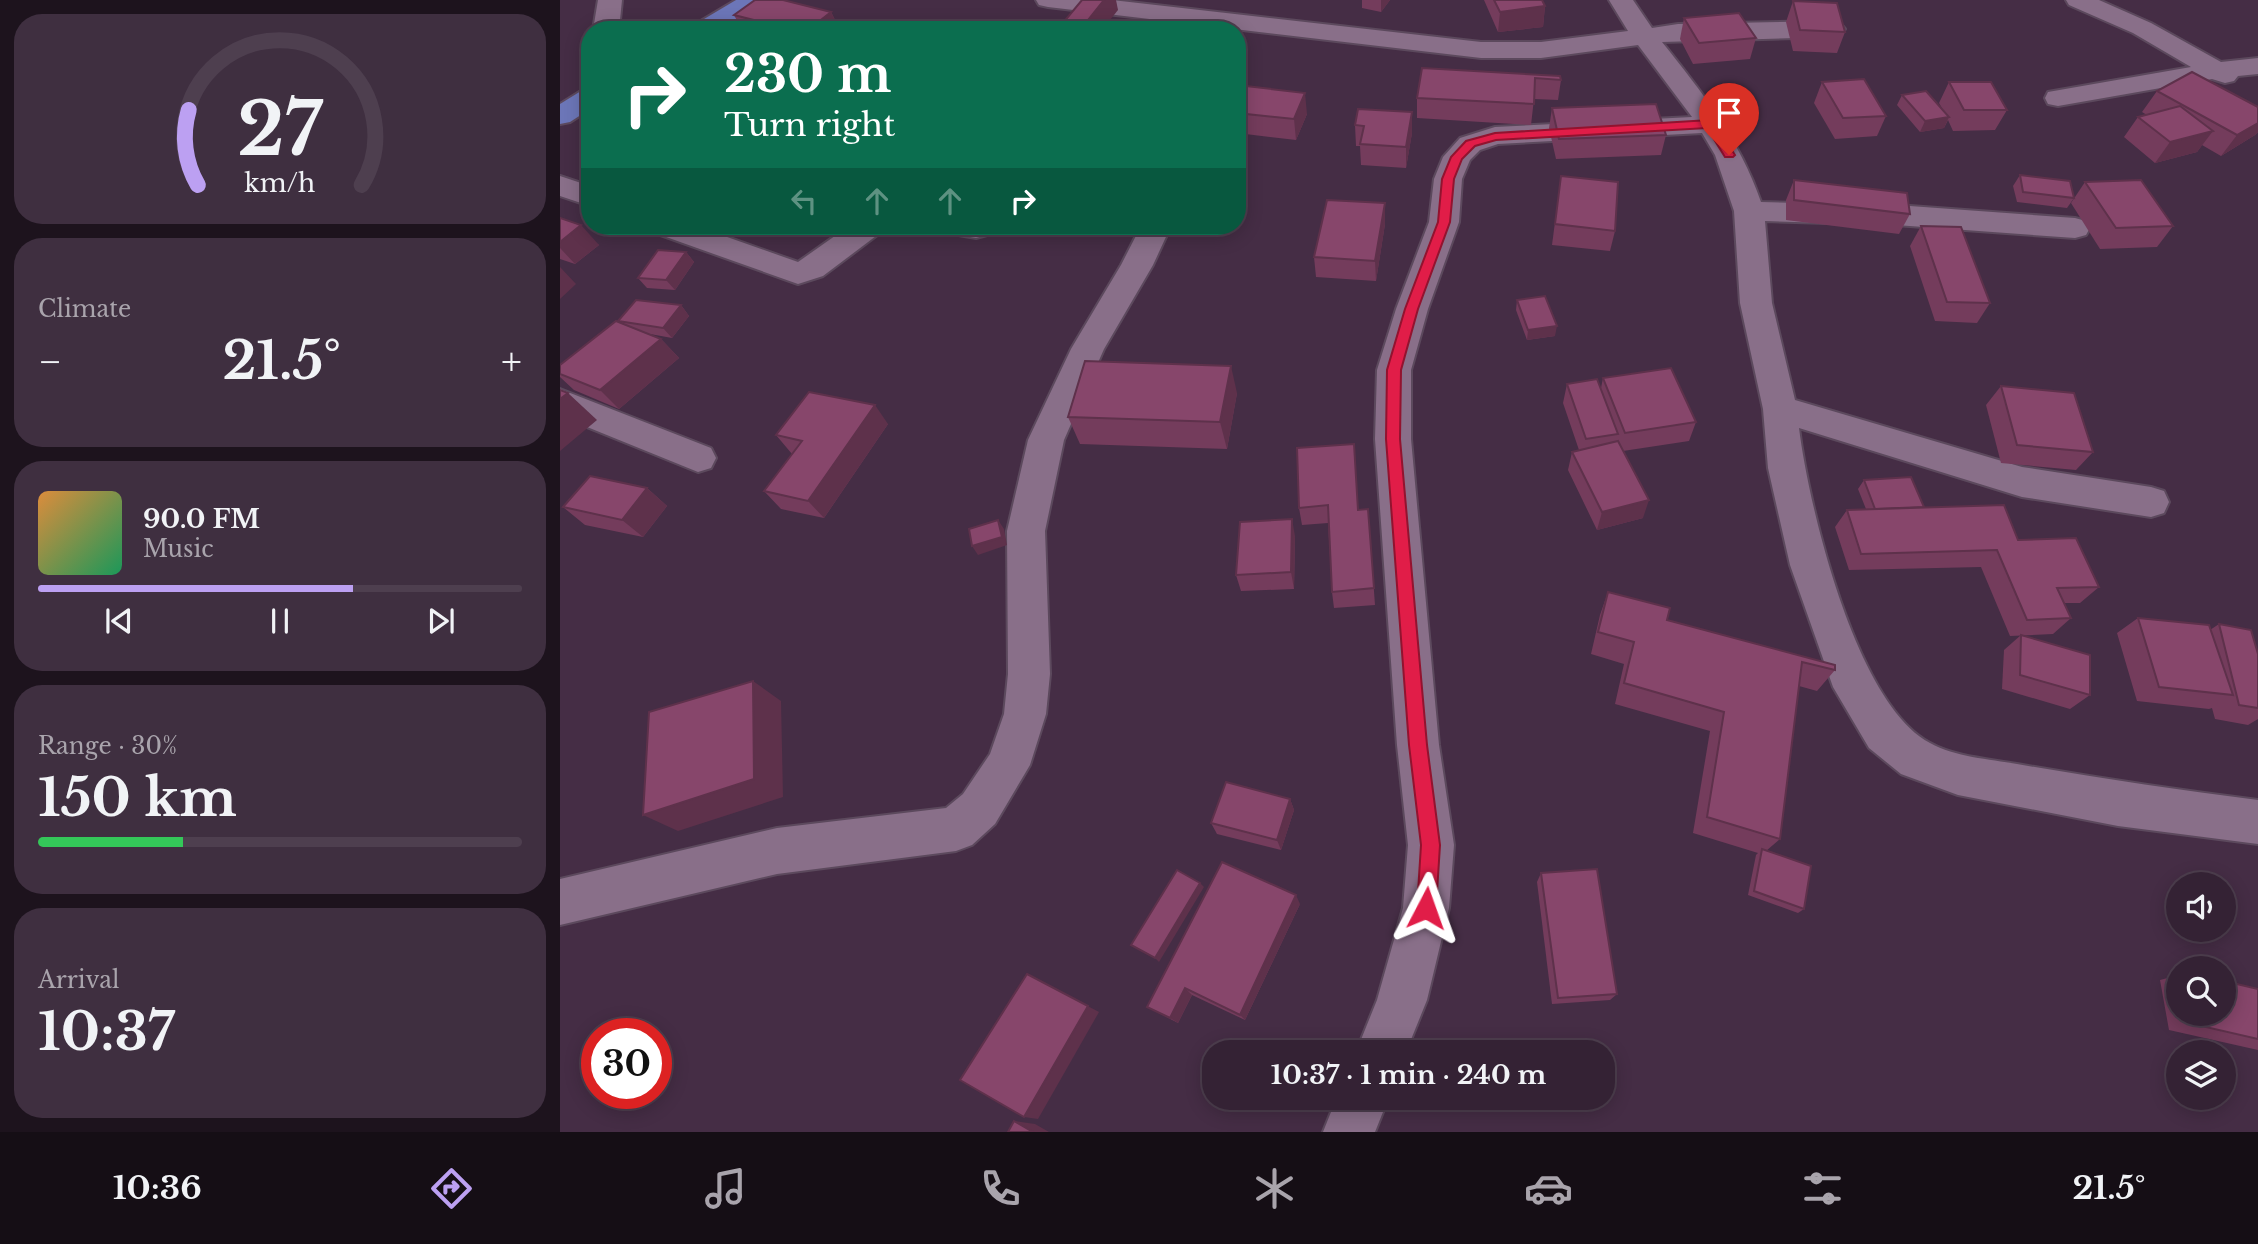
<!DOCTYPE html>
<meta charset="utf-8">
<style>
body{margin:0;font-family:"Libre Baskerville",serif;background:#3f2f40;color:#f1f3f6;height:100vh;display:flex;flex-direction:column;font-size:26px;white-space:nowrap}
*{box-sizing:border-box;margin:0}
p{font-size:23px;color:#a9a4ac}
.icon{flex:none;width:38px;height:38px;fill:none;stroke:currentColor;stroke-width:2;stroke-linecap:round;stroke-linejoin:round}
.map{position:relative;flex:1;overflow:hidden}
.sheet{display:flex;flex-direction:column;gap:14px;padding:14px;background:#1d131d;width:560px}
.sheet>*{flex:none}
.guide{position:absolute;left:21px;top:21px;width:665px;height:214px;border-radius:28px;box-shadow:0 4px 18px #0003,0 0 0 2px #4e3f4f;background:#0b6e4f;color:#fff;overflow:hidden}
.buttons{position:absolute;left:1606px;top:872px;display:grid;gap:14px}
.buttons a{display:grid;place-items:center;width:70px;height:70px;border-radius:50%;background:#342234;box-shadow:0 4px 18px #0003,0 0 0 2px #4e3f4f;font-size:35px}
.speed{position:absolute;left:21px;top:1018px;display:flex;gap:14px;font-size:35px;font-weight:700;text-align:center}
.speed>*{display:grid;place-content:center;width:91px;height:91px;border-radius:50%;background:#342234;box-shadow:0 4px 18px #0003,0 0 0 2px #4e3f4f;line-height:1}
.speed .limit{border:10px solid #d22;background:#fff;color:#111}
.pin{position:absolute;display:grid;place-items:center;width:60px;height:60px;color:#fff;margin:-72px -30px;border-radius:50% 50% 50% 0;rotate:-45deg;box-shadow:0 0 7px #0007}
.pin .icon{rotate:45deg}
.me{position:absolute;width:77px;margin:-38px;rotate:4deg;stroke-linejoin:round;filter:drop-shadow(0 0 5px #0008)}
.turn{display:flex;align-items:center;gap:24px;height:147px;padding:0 28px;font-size:32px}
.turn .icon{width:91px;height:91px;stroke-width:2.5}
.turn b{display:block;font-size:49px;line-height:60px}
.lanes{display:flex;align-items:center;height:66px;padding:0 28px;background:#0003;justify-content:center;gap:35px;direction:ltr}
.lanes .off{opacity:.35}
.big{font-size:52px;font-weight:700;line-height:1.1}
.sheet .widget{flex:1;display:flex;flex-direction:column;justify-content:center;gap:10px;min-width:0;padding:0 24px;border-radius:28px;background:#3f2f40}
.sheet .dial{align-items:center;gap:0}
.dial svg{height:182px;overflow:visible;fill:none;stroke:#4e3f4f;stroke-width:7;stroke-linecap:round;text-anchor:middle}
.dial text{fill:#f1f3f6;stroke:none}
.song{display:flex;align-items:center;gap:21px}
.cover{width:84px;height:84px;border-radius:10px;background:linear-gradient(135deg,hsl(30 70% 55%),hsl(150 70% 35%))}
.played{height:7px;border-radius:4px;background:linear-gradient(90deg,#bca0f2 65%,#4e3f4f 65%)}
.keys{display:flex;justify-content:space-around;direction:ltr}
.heat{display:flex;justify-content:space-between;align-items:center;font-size:38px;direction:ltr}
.charge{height:10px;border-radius:5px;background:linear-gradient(90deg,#34c759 30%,#4e3f4f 0)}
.trip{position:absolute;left:642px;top:1040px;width:413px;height:70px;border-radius:28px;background:#342234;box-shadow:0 4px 18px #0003,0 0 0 2px #4e3f4f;font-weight:700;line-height:70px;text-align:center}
.menu{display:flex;height:112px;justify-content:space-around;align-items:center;background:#150e15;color:#a9a4ac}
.menu .icon{width:49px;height:49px}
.menu .selected{color:#bca0f2}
.menu b{font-size:32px;color:#f1f3f6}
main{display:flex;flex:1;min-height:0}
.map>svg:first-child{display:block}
</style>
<main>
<section class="sheet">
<div class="widget dial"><svg viewBox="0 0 100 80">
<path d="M14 69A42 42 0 1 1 86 69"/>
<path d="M14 69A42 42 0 0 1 10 36" stroke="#bca0f2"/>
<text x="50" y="56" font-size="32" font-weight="700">27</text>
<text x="50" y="72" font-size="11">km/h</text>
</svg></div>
<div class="widget"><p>Climate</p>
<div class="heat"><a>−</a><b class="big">21.5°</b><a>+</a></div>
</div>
<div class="widget">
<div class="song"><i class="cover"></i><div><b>90.0 FM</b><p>Music</p></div></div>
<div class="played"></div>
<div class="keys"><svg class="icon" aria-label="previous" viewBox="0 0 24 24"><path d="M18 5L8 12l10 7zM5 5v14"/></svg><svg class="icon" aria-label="pause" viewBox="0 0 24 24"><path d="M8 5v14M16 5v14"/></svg><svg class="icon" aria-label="next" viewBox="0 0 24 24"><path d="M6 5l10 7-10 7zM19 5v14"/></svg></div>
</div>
<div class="widget"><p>Range · 30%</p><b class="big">150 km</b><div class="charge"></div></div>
<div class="widget"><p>Arrival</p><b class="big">10:37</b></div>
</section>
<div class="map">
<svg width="1698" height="1132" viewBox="0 0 1698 1132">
<rect width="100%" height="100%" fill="#452d45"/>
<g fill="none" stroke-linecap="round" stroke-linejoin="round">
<defs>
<g id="minor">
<polygon points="38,0 62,0 59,30 33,30"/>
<path d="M476,0H552L921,42H981L1068,31L1049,0H1073L1092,28L1118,24L1272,21L1281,24L1285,29L1281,34L1272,37L1102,42C1142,92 1180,140 1201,202L1336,205L1515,218L1526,221L1530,228L1526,235L1515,238L1336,225L1205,221L1212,303L1235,400L1462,467L1591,487L1604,491L1609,502L1604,513L1591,517L1462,497L1239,428C1249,508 1296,704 1370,743C1395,757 1429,759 1457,764C1537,778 1617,790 1698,800V844L1558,826L1398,795L1341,774L1309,748L1273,687L1230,565L1208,468L1203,409L1180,303L1174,211L1155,155L1142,133L938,144L920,150L910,160L902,179L899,222L868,309L851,370V439L879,745L894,845L889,908L867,1000L846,1052H796L817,1000L843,908L848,845L837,745L815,439L817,370L836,309L869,222L874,179L883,157L900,138L935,127L1132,117L1078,45L981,58H921L488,7L479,5Z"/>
<polygon points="1506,0 1539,0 1591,23 1661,62 1698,58 1698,74 1678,76 1674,81 1665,83 1652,79 1498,106 1488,104 1485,98 1488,92 1631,67 1573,33 1509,5"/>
<polygon points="0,176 30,186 30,206 0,196"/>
<polygon points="91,226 136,226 238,262 289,226 324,226 320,233 263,276 238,284 95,233"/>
<polygon points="383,226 430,226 431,228 427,235 416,238 387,233"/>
<polygon points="581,226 611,226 593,265 544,349 504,440 485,531 490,674 486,714 470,765 435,824 412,845 396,851 217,874 0,925 0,879 217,828 386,808 403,794 430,754 444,714 448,674 447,531 468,440 511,349 561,265"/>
<polygon points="0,389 151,448 156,458 151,468 138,472 0,416"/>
<polygon points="777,1097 829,1097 815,1132 763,1132"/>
</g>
<g id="major">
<polygon points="176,0 205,0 202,5 161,30 131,30 134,25"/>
<polygon points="30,89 30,109 10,122 0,124 0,104 21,91"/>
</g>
</defs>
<!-- minor casing -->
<use href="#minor" stroke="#5c495d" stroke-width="4"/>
<!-- major casing -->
<use href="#major" stroke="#5c495d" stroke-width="4"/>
<!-- minor -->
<use href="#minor" fill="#896f89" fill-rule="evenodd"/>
<!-- major -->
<use href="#major" fill="#6c76b8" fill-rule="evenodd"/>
</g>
<!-- wall -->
<g fill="#743c5c">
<polygon points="802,0 830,0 821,12 802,8"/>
<polygon points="924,0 982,0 985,6 983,27 938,32"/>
<polygon points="1233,1 1285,32 1277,53 1233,51 1226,22"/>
<polygon points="271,12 280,30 182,30 174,15"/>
<polygon points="1124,18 1196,38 1190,59 1133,64 1120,39"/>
<polygon points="862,68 1001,80 998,100 974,99 971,125 857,118 857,98"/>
<polygon points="1262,82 1326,116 1317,136 1275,139 1254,103"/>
<polygon points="1389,82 1447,110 1435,130 1393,131 1388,120 1384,128 1360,132 1337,105 1342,95 1383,110 1379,103"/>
<polygon points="677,85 747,114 736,140 677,133"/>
<polygon points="1597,91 1698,107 1698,132 1695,135 1661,156 1642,145 1637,152 1595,163 1564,137 1578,117 1587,115 1582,112"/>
<polygon points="992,108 1106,135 1101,155 996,159 989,128"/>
<polygon points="798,109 852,133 846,168 801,165 800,146 796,146 795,125"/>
<polygon points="1460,175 1514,198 1507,208 1457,202 1453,186"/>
<polygon points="1001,176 1055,231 1050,251 992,245"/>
<polygon points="1234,180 1350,214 1339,234 1226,220 1226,200"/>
<polygon points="1525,182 1613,226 1597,247 1540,249 1511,203"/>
<polygon points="825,203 825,224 816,281 756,277 754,257"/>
<polygon points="0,218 39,245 15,264 0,259"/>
<polygon points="412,226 435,226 431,232 413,229"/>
<polygon points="1361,226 1430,303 1417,323 1375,321 1350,246"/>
<polygon points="126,252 134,262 115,290 87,288 78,278"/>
<polygon points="957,300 995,336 967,340 956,310"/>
<polygon points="121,305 129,316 112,338 90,334 101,339 119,358 59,409 14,390 0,377 0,365 58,322"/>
<polygon points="1043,378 1136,422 1129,441 1063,451 1083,518 1037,530 1008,470 1012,452 1019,450 1003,403 1007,384 1041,388"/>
<polygon points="1441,386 1533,452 1516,470 1441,463 1426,405"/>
<polygon points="677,393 667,449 520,444 508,417"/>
<polygon points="328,424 264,518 221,509 204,491 232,454 216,435"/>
<polygon points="737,448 798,510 808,509 815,605 774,608 772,592 768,523 742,525 739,508"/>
<polygon points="1304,480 1364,507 1458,540 1539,587 1520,603 1504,603 1511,618 1493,634 1450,636 1421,567 1289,570 1275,527 1287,510 1306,509 1298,489"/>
<polygon points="87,488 107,506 83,537 25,525 3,507"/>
<polygon points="735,536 734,589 681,591 676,575"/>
<polygon points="1048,592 1107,620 1275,670 1257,691 1239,686 1220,839 1206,851 1244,909 1238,913 1188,895 1196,855 1198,853 1133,833 1150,731 1055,704 1064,664 1031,654 1040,615"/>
<polygon points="1578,618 1650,630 1659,624 1698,654 1698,719 1688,725 1655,719 1652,708 1649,709 1577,701 1557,633"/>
<polygon points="1461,635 1530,695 1510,709 1442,689 1444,650"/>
<polygon points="730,799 734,810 721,850 657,834 651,823"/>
<polygon points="981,873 1057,994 1050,1000 992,1004 977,882"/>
<polygon points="740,904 685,1020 632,995 618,1023 587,1007"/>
<polygon points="1619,975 1619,1013 1664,1013 1698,989 1698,1050 1609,1030 1600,980"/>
</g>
<!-- shaded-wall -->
<g fill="#5e314b">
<polygon points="544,0 556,0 558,10 542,30 520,30"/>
<polygon points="821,0 830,0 821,12"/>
<polygon points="985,6 983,27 938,32 940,12"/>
<polygon points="271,12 280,30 248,30"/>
<polygon points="745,93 747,114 736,140 734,119"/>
<polygon points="852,112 852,133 846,168 846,147"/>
<polygon points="1389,117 1384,128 1360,132 1365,121"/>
<polygon points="1698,123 1698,132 1695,135 1661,156 1677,135"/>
<polygon points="1653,131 1637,152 1595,163 1610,142"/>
<polygon points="825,203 825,224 816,281 815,261"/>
<polygon points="21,225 39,245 15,264 0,248 0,242"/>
<polygon points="428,226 435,226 431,232"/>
<polygon points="126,252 134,262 115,290 106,280"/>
<polygon points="0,267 16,284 0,299"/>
<polygon points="121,305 129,316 112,338 103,328"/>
<polygon points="997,326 995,336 967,340 968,330"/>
<polygon points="101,339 119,358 59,409 40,390"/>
<polygon points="671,366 677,393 667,449 660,422"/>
<polygon points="8,393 37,420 0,451 0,399"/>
<polygon points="315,405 328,424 264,518 248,501"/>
<polygon points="87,488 107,506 83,537 62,520"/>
<polygon points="1089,500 1083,518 1037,530 1042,512"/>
<polygon points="732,519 735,536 734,589 731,572"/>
<polygon points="438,520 444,529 447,545 418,555 412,546"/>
<polygon points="193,681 221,701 223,797 118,831 83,815"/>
<polygon points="730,799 734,810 721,850 717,840"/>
<polygon points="640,883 644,887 599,962 595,958"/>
<polygon points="736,895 740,904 685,1020 680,1015"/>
<polygon points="467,974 539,1012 478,1119 464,1117"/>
<polygon points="625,988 632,995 618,1023 610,1018"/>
<polygon points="454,1121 475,1124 489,1132 473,1132"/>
</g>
<!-- building -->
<g fill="#87466b" stroke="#5e314b" stroke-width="2">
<polygon points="195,0 223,0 271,12 248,30 233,30 174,15"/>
<polygon points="522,0 544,0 520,30 497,30"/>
<polygon points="934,0 982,0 985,6 940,12"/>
<polygon points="1233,1 1277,3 1285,32 1240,30"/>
<polygon points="1179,13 1196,38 1139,43 1124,18"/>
<polygon points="862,68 1000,76 1001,80 975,78 974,104 857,98"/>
<polygon points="1632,72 1698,107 1698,123 1677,135 1597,91"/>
<polygon points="1304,79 1326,116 1283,118 1262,82"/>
<polygon points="1389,82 1431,82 1447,110 1404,110"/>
<polygon points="677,85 745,93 734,119 677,113"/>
<polygon points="1366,91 1389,117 1365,121 1342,95"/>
<polygon points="1096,104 1106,135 999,139 992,108"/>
<polygon points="1620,106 1653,131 1610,142 1578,117"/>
<polygon points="798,109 852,112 846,147 800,144 804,126 795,125"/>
<polygon points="1460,175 1510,181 1514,198 1463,192"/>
<polygon points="1001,176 1058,182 1055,231 995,224"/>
<polygon points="1234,180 1347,193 1350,214 1234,200"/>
<polygon points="1581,180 1613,226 1556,228 1525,182"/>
<polygon points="767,200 825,203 815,261 754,257"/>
<polygon points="0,218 21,225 0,242"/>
<polygon points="1361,226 1401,227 1430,303 1387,302"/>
<polygon points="98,250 126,252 106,280 78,278"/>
<polygon points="985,296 997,326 968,330 957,300"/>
<polygon points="76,300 121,305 103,328 58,321"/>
<polygon points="56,321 101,339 40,390 0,374 0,365"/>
<polygon points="525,361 671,366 660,422 508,417"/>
<polygon points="1111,368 1136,422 1065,433 1043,378"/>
<polygon points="1037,379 1058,434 1026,439 1007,384"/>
<polygon points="1441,386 1514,393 1533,452 1457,445"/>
<polygon points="0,390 8,393 0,399"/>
<polygon points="249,392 315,405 248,501 204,491 242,441 216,435"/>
<polygon points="1058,441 1089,500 1042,512 1012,452"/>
<polygon points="794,444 798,510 808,509 814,588 772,592 768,505 739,508 737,448"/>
<polygon points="30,476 87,488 62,520 3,507"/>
<polygon points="1351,477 1364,507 1315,509 1304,480"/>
<polygon points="1444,505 1458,540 1516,538 1539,587 1497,588 1511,618 1467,620 1437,550 1301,554 1287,510"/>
<polygon points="732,519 731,572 676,575 680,522"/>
<polygon points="438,520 442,537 412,546 409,529"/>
<polygon points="1048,592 1110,608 1107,620 1275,665 1275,670 1242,662 1220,839 1147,817 1164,712 1064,683 1074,642 1038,632"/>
<polygon points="1578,618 1649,625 1673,695 1599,687"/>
<polygon points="1659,624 1691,630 1698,654 1698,708 1679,705"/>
<polygon points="1461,635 1530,655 1530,695 1460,675"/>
<polygon points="193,681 194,779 83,815 89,712"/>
<polygon points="666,782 730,799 717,840 651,823"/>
<polygon points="1202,849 1251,866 1244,909 1194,891"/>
<polygon points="662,862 736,895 680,1015 625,988 610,1018 587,1007"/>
<polygon points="1037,869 1057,994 998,998 981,873"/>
<polygon points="617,870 640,883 595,958 571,945"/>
<polygon points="467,974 528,1006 464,1117 400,1080"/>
<polygon points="1664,981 1698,989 1698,1039 1637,1025 1634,1013 1664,1013"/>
<polygon points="454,1121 473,1132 448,1132"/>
</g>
<!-- route -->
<polygon fill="#e11d48" stroke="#92132f" stroke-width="2" points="1150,120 1154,121 1175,155 1173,157 1165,157 1147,128 936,140 915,146 902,159 894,179 890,222 858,309 841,370 840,439 867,745 880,845 876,908 873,915 866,918 859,915 857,908 861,845 849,745 826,439 827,370 845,309 878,222 882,179 891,157 906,141 935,133"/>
</svg>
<div class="buttons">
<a><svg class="icon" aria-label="sound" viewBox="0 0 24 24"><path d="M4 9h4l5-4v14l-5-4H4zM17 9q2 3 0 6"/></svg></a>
<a><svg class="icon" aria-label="search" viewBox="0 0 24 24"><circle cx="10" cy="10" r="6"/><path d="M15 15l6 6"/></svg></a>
<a><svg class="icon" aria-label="layers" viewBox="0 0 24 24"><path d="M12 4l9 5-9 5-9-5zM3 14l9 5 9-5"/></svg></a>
</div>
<div class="speed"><div class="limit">30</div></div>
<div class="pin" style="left:1169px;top:155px;background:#d93025"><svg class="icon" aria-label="arrive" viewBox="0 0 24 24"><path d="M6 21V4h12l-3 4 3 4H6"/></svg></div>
<svg class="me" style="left:866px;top:908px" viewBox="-20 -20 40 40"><path d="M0-17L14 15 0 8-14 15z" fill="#e11d48" stroke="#fff" stroke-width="4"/></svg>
<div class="trip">10:37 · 1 min · 240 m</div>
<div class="guide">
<div class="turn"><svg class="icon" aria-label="right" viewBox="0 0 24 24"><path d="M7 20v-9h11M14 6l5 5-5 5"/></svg><div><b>230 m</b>Turn right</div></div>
<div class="lanes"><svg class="icon off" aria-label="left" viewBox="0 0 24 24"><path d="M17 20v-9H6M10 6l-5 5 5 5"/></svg><svg class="icon off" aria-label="ahead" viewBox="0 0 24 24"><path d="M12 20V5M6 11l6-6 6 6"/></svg><svg class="icon off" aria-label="ahead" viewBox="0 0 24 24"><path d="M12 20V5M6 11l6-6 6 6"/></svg><svg class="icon" aria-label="right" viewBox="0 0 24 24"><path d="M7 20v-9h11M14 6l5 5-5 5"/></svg></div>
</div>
</div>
</main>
<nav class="menu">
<b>10:36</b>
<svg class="icon selected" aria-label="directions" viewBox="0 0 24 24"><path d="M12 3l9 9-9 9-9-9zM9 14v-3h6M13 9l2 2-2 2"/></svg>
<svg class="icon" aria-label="music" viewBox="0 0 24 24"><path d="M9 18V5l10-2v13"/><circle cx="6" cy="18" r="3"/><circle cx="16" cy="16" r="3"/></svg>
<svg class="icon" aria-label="phone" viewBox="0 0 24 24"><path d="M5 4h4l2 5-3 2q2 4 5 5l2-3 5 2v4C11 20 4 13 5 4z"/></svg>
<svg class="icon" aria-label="climate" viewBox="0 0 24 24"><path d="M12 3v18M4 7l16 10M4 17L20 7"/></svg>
<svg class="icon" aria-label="car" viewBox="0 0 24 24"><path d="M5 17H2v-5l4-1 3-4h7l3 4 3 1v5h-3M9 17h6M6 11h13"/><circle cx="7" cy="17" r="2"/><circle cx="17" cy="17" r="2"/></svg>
<svg class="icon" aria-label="filters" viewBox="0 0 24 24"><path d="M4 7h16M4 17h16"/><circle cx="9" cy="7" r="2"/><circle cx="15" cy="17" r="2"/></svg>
<b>21.5°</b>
</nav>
